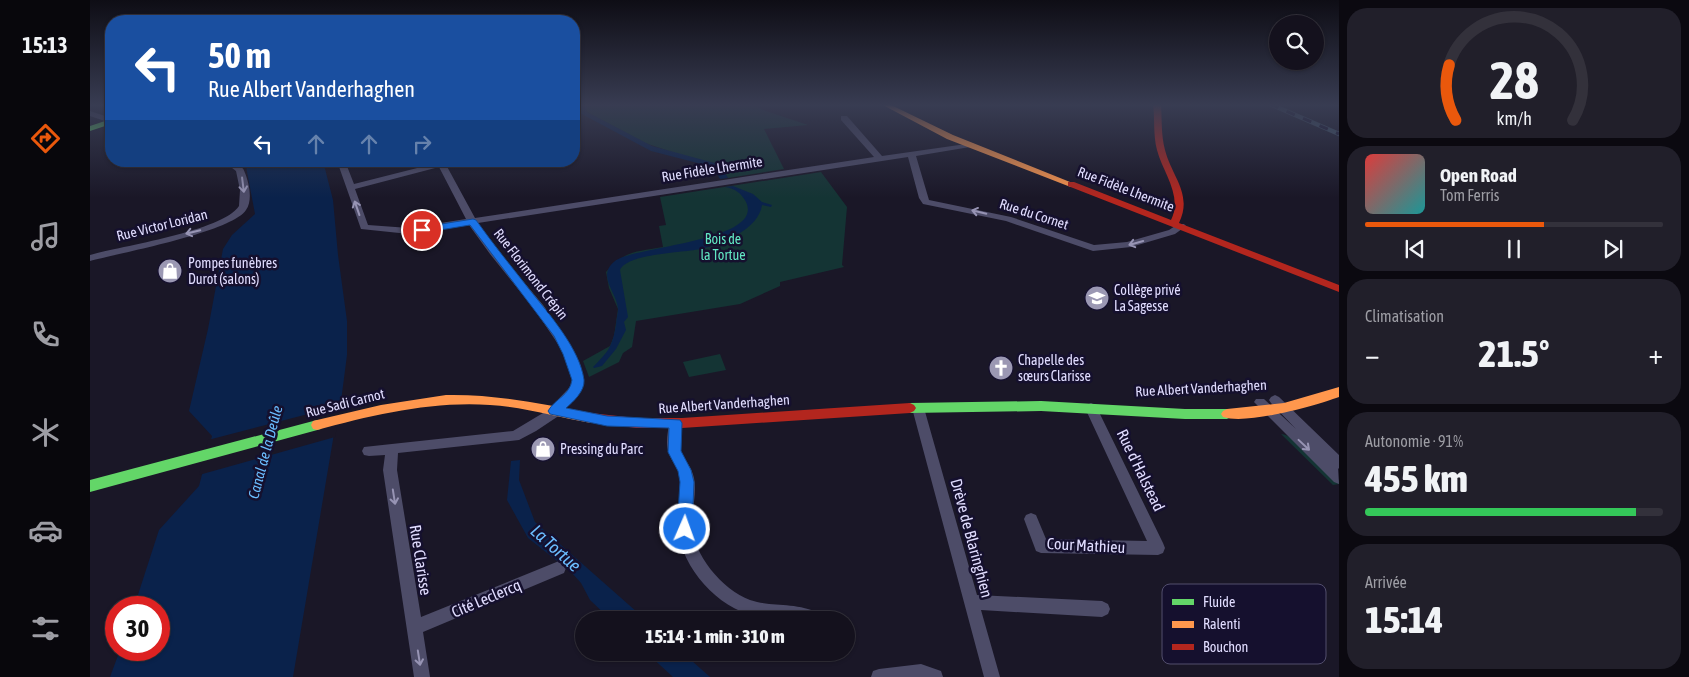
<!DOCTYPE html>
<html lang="fr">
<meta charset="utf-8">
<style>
body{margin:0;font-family:"Asap Condensed",sans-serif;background:#211f2a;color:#f1f3f6;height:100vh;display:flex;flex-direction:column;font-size:19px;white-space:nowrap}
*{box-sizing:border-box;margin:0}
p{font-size:16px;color:#9d9da4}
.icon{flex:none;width:28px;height:28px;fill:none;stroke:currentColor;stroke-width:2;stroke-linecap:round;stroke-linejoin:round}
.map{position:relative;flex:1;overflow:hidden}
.side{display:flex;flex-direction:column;gap:8px;padding:8px;background:#0b0910;width:350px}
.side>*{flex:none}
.guide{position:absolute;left:15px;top:15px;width:475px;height:152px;border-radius:20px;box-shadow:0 1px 4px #0004,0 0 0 1px #33313b;background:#1a4fa0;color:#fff;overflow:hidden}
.tools{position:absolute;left:1179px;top:15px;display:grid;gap:10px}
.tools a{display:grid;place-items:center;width:55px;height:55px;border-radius:50%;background:#14111d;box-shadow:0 1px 4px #0004,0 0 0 1px #33313b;font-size:25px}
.speed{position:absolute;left:15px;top:596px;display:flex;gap:10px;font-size:25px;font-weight:700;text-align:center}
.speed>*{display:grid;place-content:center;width:65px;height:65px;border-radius:50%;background:#14111d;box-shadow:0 1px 4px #0004,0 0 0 1px #33313b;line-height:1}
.speed .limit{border:8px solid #d22;background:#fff;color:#111}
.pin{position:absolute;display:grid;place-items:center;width:42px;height:42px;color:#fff;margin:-21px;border:2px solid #fff;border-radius:50%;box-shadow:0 1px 5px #0007}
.me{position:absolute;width:55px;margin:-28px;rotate:2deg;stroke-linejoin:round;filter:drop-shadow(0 0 4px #0008)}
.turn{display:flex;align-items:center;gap:18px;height:105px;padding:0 20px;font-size:22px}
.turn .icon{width:65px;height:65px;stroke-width:2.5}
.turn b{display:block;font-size:35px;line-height:42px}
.lanes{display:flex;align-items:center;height:48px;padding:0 20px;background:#0003;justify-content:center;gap:25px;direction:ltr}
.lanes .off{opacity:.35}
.big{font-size:38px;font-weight:800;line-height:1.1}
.side .tile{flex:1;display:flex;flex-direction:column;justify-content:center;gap:8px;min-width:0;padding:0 18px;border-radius:20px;background:#211f2a}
.side .dial{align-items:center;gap:0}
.dial svg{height:130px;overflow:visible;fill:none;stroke:#33313b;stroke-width:7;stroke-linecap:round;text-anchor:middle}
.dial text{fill:#f1f3f6;stroke:none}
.song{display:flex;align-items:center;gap:15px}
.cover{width:60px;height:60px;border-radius:8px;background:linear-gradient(135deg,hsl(0 70% 55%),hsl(180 70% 35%))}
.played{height:5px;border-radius:2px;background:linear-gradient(90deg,#ea580c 60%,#33313b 60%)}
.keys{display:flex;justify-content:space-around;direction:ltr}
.heat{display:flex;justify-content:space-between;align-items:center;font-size:28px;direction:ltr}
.charge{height:8px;border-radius:4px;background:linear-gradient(90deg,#34c759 91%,#33313b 0)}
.trip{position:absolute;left:485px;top:611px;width:280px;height:50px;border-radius:25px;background:#14111d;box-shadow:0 1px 4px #0004,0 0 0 1px #33313b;font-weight:800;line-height:50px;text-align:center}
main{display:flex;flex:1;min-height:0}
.tab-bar{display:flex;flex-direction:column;width:90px;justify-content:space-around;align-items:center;background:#08070c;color:#9d9da4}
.tab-bar .icon{width:35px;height:35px}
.tab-bar .current{color:#ea580c}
.tab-bar b{font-size:22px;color:#f1f3f6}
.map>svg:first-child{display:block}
</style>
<main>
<nav class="tab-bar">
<b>15:13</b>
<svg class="icon current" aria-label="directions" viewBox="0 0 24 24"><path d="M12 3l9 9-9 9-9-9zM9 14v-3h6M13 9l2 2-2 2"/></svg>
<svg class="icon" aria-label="music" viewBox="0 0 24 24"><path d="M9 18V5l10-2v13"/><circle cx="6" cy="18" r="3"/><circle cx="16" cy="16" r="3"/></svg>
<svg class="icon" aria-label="phone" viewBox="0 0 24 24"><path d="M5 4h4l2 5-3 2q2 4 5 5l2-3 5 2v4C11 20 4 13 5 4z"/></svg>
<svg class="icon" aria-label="climate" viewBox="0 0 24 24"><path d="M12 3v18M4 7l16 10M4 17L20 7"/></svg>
<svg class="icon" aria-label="car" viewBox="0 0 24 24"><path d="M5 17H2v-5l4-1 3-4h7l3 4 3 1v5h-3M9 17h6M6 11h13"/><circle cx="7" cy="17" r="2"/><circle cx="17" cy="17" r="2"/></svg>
<svg class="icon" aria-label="filters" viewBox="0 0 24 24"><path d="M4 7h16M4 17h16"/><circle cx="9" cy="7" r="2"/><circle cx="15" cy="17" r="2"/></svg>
</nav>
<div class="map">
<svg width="1249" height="677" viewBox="0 0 1249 677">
<rect width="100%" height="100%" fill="#1a1727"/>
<!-- green -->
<g fill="#143434">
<polygon points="499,104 661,104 676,111 718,125 674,129 694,169 638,178 632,167 628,164 591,155 555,143 497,112 496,109"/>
<path d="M731,172L757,207L752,265L754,267L690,282V286L650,304L546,321L542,347L533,353L529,362L499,377L493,361L520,346L524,336L528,309L519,288L516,272C535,250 546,252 573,247L569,226L576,225L570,197Z"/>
<polygon points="630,354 636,370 599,377 593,362"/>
<path d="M1191,434C1206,435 1236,469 1249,480V484L1243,485Z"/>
</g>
<!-- water -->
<g fill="#0a224b">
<polygon points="493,104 499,104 496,109 497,112 562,146 628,164 631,167 638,178 630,179 623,167 561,151 488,112"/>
<polygon points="155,161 233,161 243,200 248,255 257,321 257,355 250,409 248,410 203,677 20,677 30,650 69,650 69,608 44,607 69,530 109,486 122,436 99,411 118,329 133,249 142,235 165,214"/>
<path d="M643,186L663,194L672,202L682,205L681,207L672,205C669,229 631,245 610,249C593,253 538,253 530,270L538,317L534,322L536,330L526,349L512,366L504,368L503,367C519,351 522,347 526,325C526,320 528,314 528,309C527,292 506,276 525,261C544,246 675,241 656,202C651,193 646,189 635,187Z"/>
<polygon points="430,460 429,480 445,522 556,620 521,620 500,600 491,583 481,572 438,538 417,500 421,461"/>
<polygon points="557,653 593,653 620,677 583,677"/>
</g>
<!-- pier -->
<polygon fill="#1a1727" points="253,405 252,410 250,412 245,437 109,475 118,440"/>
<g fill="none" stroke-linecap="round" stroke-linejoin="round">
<!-- street -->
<g fill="#4d4c68" fill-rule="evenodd">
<polygon points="0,111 21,118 21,123 0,116"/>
<path d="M751,116H757L792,156L883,143L884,145L880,147L826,156L839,200L921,217L1004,245L1037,242L1079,230L1088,224H1094L1096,226L1085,234L1041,247L1003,251L916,221L833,204L829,198L818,157L388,223L407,250L453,305L480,344L490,364L494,380L492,388L485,399L467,417L446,431L429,440L308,453L307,470L331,617L469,561L474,563L476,568L474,573L333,632L340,677H324L293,470L295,455L279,456L274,455L272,451L274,447L423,431L458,410L480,387L482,380L478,364L470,347L445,310L400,254L379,225L319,234L271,229L247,161H255L264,184L347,163L346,161H354L385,218L784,157L751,120ZM349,167L376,219L319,228L278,225L265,189Z"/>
<path d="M133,161C142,161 152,163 155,173C159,183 163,200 156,210C142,232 30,253 0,261V255C31,246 133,231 149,206L150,190L146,171Z"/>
<polygon points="1185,395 1189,397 1249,455 1249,469 1248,468 1249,484 1244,482 1164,402 1166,399 1174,399 1206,429 1181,403 1179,400 1181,397"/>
<polygon points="828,403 832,405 834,408 887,595 1012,601 1018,604 1020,609 1018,614 1012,617 891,610 910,677 894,677 822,408 824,405"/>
<polygon points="1001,403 1005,405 1007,408 1073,543 1075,548 1073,553 1068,555 951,553 946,551 934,519 936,515 941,513 946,515 956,539 1057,541 995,408 997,405"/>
<path d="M585,418L589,419L591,423C591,433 588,444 592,454C596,462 602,468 604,478C607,493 602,508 602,524C602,553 632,590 660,600C684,608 704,601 731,614L733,620C710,620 687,621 665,616C628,608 592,568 588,530C586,514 592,497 591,481C590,470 582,463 579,453C575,444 578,433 579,423L581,419Z"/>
<polygon points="831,664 851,671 853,677 781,677 783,671 789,669"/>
</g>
<!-- fast -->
<g fill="#63d668" fill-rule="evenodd">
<polygon points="21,119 21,124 0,131 0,126"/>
<polygon points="951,401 1095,409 1137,409 1141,411 1143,414 1141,417 1137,419 1095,419 951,411 820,413 816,411 814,408 816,405 820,403"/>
<polygon points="227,420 231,421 233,425 231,429 0,492 0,480"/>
</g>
<!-- slow -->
<g fill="#ff974d" fill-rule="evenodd">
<polygon points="791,104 799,104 863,135 985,184 981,187 978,186 857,139"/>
<path d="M1249,387V397C1224,406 1157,425 1133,417L1131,414L1133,411L1137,409L1194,403Z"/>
<path d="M356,395C407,394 451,404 501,413L505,415L507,418L505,421L501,423C467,417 434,407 400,405C341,401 283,415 227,430L223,429L221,425L223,421L227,420L291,405Z"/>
</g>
<!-- jam -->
<g fill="#b3261e" fill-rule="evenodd">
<path d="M1063,104H1071C1072,119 1071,135 1075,150C1082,177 1103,194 1089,223L1249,285V292L978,186V182H984L1081,220C1093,196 1073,173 1067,150C1063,135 1065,119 1063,104Z"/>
<polygon points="820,403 824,405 826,408 824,411 820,413 592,428 546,428 497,421 495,418 497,415 501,413 546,418 592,418"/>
</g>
<defs>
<polyline id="rail" points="1180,104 1249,134"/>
</defs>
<!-- rail casing -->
<use href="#rail" stroke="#465d70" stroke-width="4.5"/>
<!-- rail -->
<use href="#rail" stroke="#15102e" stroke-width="3" stroke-dasharray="9" stroke-linecap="butt"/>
</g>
<!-- one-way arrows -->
<defs><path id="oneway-shaft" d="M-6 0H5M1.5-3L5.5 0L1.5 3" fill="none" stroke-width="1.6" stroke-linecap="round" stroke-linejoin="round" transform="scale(1.25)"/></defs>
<g stroke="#9794b4">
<use href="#oneway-shaft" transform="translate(153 185) rotate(83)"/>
<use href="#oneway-shaft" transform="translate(267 208) rotate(-109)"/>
<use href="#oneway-shaft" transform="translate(889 212) rotate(-167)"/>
<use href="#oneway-shaft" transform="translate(103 232) rotate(166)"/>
<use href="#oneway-shaft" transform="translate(1046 243) rotate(164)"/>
<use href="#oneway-shaft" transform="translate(1214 445) rotate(43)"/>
<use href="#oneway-shaft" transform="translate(304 497) rotate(81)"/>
<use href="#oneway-shaft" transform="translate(329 658) rotate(81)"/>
</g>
<!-- sky -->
<linearGradient id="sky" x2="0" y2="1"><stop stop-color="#0e0d15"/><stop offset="0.53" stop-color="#383c52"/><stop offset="1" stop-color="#383c52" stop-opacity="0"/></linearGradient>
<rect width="1249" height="198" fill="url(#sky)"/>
<!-- route -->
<path fill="#1a73e8" stroke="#114b97" d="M383,219L386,220C403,244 421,266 439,289C459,314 490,349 494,380C495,391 483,402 476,408L517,416L590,420L592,423L591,451L601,470L604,482L602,529L600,534L595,536L590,534L587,529L590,482L588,471L578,452L579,428L517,426L460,414L458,411C465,399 480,395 482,380L473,354L464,336L380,225L332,233L327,230L332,227Z"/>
<!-- icons -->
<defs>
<symbol id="shop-disc" viewBox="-11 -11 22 22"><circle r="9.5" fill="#9b98b3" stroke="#15102e"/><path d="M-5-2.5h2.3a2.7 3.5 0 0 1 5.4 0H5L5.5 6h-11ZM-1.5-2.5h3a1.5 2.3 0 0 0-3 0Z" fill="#fff"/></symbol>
<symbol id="school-disc" viewBox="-11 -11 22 22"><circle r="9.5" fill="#9b98b3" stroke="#15102e"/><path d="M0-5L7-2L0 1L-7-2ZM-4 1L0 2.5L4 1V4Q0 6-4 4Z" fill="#fff"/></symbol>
<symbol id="church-disc" viewBox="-11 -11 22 22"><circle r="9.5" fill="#9b98b3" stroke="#15102e"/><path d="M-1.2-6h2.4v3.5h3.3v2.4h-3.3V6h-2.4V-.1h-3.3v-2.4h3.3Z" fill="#fff"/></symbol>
</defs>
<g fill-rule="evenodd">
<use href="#shop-disc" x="66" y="257" width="28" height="28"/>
<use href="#school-disc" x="993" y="284" width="28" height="28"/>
<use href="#church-disc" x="897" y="354" width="28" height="28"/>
<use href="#shop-disc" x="439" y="435" width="28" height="28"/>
</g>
<g text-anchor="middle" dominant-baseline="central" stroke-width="5" stroke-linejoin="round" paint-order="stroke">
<!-- street labels -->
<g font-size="14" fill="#e1ddff" stroke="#15102e">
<text transform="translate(622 169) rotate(-9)">Rue Fidèle Lhermite</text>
<text transform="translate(1036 189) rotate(21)">Rue Fidèle Lhermite</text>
<text transform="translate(944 214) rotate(18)">Rue du Cornet</text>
<text transform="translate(72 225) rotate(-14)">Rue Victor Loridan</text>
<text transform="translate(441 274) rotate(52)">Rue Florimond Crépin</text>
<text transform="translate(1111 388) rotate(-3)">Rue Albert Vanderhaghen</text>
<text transform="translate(255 403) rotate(-14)">Rue Sadi Carnot</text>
<text transform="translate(634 404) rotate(-4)">Rue Albert Vanderhaghen</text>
</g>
<!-- park labels -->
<g font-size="14" fill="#62e7c3" stroke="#15102e">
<text x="633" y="239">Bois de<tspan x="633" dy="16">la Tortue</tspan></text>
</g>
<!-- poi labels -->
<g font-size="14" fill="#e1ddff" stroke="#15102e" text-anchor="start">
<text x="98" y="263">Pompes funèbres<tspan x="98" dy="16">Durot (salons)</tspan></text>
<text x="1024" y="290">Collège privé<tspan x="1024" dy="16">La Sagesse</tspan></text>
<text x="928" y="360">Chapelle des<tspan x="928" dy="16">sœurs Clarisse</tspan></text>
<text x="470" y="449">Pressing du Parc</text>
</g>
<!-- water labels -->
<g font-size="15" font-style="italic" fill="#6bbdff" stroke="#15102e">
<text transform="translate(175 452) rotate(-75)">Canal de la Deûle</text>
</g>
<!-- near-street labels -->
<g font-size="16" fill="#e1ddff" stroke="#15102e">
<text transform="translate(1051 470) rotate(64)">Rue d'Halstead</text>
<text transform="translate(882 538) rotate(75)">Drève de Blaringhien</text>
<text transform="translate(996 545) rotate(3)">Cour Mathieu</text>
<text transform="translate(331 560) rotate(81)">Rue Clarisse</text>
<text transform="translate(396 598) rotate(-23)">Cité Leclercq</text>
</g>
<!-- near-water labels -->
<g font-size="18" font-style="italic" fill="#6bbdff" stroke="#15102e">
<text transform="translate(466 548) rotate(42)">La Tortue</text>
</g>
</g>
<!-- legend -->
<rect x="1072" y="584" width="164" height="80" rx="8" fill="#15102e" stroke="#524e6d" stroke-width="1"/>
<rect x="1082" y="599" width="22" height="6" fill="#63d668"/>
<rect x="1082" y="621" width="22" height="7" fill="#ff974d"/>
<rect x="1082" y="644" width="22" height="6" fill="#b3261e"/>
<g font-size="14" fill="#e1ddff">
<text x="1113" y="607">Fluide</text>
<text x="1113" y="629">Ralenti</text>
<text x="1113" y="652">Bouchon</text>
</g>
</svg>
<div class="tools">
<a><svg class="icon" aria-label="search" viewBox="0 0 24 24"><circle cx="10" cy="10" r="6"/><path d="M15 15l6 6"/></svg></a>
</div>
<div class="speed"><div class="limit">30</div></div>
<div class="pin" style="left:332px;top:230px;background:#d93025"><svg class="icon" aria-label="arrive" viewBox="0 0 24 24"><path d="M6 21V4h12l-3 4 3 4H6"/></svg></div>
<svg class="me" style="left:595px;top:529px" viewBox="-20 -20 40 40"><circle r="17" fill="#1a73e8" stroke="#fff" stroke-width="3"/><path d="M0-11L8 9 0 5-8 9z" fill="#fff"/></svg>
<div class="trip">15:14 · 1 min · 310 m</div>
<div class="guide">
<div class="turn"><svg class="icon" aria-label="left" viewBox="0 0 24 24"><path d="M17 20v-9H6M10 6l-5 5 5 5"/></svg><div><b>50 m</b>Rue Albert Vanderhaghen</div></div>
<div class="lanes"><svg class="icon" aria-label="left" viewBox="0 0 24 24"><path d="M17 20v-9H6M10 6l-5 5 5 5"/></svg><svg class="icon off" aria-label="ahead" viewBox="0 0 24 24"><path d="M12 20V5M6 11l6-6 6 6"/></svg><svg class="icon off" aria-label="ahead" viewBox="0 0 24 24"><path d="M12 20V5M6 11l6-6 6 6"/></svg><svg class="icon off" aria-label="right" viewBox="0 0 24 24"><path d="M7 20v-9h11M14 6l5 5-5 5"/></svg></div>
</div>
</div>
<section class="side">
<div class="tile dial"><svg viewBox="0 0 100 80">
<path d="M14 69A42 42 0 1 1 86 69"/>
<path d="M14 69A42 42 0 0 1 10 35" stroke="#ea580c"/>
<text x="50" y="56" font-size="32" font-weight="700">28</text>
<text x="50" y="72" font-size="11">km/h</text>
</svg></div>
<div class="tile">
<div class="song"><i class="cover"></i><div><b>Open Road</b><p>Tom Ferris</p></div></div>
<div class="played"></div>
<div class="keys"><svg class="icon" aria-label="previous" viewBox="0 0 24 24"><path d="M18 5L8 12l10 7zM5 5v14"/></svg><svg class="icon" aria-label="pause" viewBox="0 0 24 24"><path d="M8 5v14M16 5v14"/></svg><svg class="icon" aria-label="next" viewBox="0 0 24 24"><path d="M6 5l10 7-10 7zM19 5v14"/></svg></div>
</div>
<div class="tile"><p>Climatisation</p>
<div class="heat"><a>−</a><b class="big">21.5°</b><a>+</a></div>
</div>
<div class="tile"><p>Autonomie · 91%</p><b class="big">455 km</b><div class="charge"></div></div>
<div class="tile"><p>Arrivée</p><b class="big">15:14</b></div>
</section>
</main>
